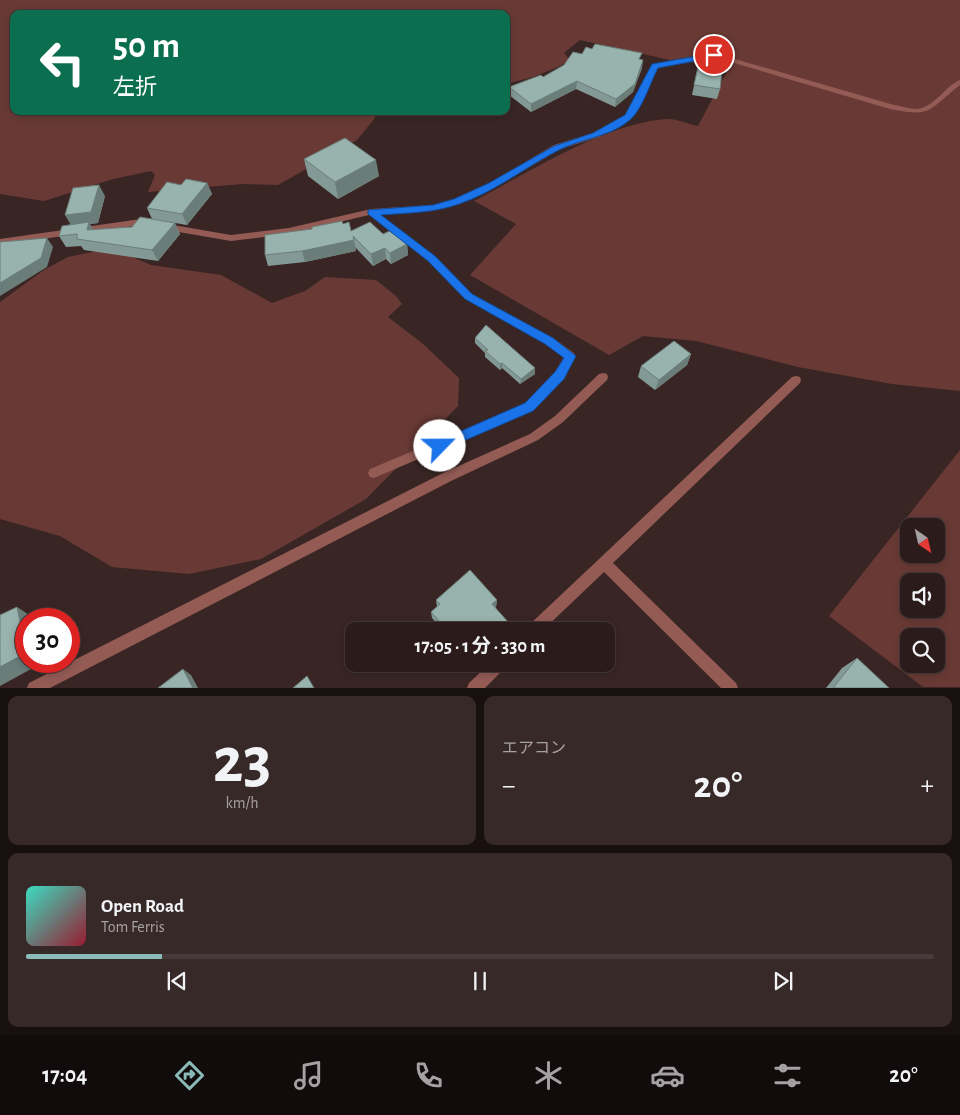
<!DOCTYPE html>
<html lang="ja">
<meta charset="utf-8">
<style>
body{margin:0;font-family:"Alegreya Sans","Noto Sans JP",sans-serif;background:#372928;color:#f1f3f6;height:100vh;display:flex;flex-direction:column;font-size:19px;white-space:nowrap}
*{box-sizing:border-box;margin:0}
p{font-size:16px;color:#a6a1a3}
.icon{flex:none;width:28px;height:28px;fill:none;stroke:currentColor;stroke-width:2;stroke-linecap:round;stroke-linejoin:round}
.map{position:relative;height:688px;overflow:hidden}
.drawer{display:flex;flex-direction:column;gap:8px;padding:8px;background:#180f0f;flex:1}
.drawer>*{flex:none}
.hud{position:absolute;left:10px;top:10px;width:500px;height:105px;border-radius:10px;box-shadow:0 2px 8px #0003,0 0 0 1px #473a3a;background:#0b6e4f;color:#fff;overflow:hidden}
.needle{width:32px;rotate:146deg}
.controls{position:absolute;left:900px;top:518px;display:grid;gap:10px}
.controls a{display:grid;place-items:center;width:45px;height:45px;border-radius:10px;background:#2b1c1b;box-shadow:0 2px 8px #0003,0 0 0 1px #473a3a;font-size:25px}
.speed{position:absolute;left:15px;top:608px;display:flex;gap:10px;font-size:25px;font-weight:700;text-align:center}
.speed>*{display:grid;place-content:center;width:65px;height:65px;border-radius:50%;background:#2b1c1b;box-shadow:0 2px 8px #0003,0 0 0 1px #473a3a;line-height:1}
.speed .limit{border:8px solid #d22;background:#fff;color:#111}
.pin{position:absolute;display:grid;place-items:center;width:42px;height:42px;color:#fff;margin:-21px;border:2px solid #fff;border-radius:50%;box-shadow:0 1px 5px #0007}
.me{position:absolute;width:55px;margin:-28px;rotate:67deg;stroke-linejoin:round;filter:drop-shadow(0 0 4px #0008)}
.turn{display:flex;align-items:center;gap:18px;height:105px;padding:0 20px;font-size:22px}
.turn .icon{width:65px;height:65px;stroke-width:2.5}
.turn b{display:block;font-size:35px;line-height:42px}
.big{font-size:38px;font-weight:700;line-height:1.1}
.drawer .card{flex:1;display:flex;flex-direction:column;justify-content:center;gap:8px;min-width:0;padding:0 18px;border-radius:10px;background:#372928}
.drawer .dial{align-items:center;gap:0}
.dial b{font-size:65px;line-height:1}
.song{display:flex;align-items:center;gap:15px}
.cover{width:60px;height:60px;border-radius:8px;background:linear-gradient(135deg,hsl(170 70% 55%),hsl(350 70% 35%))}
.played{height:5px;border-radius:2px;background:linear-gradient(90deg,#8bbbb9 15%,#473a3a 15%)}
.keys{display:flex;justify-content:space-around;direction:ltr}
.heat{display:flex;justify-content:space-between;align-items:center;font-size:28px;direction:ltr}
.drawer .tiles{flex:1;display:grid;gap:8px;grid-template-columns:1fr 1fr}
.card:last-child{grid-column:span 2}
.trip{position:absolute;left:345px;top:622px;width:270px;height:50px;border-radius:10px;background:#2b1c1b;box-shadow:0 2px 8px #0003,0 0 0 1px #473a3a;font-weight:700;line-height:50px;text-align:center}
.tab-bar{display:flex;height:80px;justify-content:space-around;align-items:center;background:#110b0b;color:#a6a1a3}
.tab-bar .icon{width:35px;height:35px}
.tab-bar .active{color:#8bbbb9}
.tab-bar b{font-size:22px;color:#f1f3f6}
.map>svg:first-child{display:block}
</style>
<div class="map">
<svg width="960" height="688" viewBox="0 0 960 688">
<rect width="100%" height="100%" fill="#392624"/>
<!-- green -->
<g fill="#693a35" fill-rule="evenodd">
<path d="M0,0H960V391L892,384L798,367L696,341L643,336L609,355L470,275L516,224L474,201C528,173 607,122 668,119C677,119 688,124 698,126L726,73L725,66L670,60L580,40L564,53L570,60L558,67L533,77L506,84V14H14V111H376L375,118L357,140L278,185L242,184L148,192L155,175L151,171L113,179L44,201L0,194Z"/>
<polygon points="112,248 151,265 221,275 272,303 305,291 325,277 376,280 396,296 402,304 388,317 422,343 459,378 458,406 366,499 261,559 189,574 112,567 60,536 0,519 0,302 44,270 68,257"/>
<path d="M960,450V687H923L829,616ZM909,526H936V554H909ZM909,581H936V609H909ZM909,636H936V664H909Z"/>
</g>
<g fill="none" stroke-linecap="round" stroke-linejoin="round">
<!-- street -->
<g fill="#945b55" fill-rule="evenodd">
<path d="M714,53L894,105C901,106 910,109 917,109C935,107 945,86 960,80V85C929,109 933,118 890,109L714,57L658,68L631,118L599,137L560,149L496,187L460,204L433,211L379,214L434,257L471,294L553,338L574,353L575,356L563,378L533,410L374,478L370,477L368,473L370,469L525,404L555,372L564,357L545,344L465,298L428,261L369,215L289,234L231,241L167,230L163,227L167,224L231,235L289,228L371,209L433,205L454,200L490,183L554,145L593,133L625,115L653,65Z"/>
<polygon points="141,219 150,221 151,223 147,226 141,225 0,245 0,239"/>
<polygon points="603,373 607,374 608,377 607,380 563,422 538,440 451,481 50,688 27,688 29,683 443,473 530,434 555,416 599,374"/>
<polygon points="796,376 800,377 801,380 800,383 613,563 736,683 738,688 721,688 604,572 542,631 526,631 528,626 792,377"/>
<polygon points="489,664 506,664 504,669 485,688 467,688 469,683"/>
</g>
</g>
<!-- wall -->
<g fill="#839995">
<polygon points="705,52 720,89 717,99 692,95 698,67 701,67"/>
<polygon points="582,54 641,60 642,68 633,92 615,107 576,89 531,112 509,95 509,87 543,77 564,65"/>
<polygon points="304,159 379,176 338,199 308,176"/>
<polygon points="207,183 212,194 187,225 175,223 180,234 158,261 84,250 81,246 66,247 59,236 71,225 105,196 98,223 90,224 93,230 132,227 152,219 147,208 181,185"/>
<polygon points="343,224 351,231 383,234 407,244 408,255 391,264 386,259 373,266 355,247 356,251 305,262 268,266 265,255 312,229"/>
<polygon points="475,338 535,374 520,384 502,368 500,370 485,357 485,353 475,343"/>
<polygon points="691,354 687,365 655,390 638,377 641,366"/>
<polygon points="436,600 497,600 496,607 495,608 508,629 506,631 443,631 432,618 431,612 437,607"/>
<polygon points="857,658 889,688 826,688 842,668"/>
</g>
<!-- shaded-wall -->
<g fill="#6a7d79">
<polygon points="643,60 642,68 633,92 615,107 616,99"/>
<polygon points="577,81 576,89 531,112 531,104"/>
<polygon points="376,160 379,176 338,199 335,182"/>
<polygon points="207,183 212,194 187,225 182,214"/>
<polygon points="99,185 105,196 98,223 90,224 95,233 72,227 65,215"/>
<polygon points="175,223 180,234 158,261 152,250"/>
<polygon points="47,238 53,247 47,267 0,296 0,283"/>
<polygon points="354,240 356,251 305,262 302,251"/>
<polygon points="407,244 408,255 391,264 390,253"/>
<polygon points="385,248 386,259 373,266 371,254"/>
<polygon points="691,354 687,365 655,390 659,380"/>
<polygon points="502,363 502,368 500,370 500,364"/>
<polygon points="535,368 535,374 520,384 521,379"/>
<polygon points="497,600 496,607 491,611 492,604"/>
<polygon points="17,607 34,618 34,619 26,619 26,648"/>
<polygon points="509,623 508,629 506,631 500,631"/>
<polygon points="457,625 458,631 450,631"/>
<polygon points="26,653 26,661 44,662 0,686 0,667"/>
<polygon points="183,669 191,675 198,688 193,688"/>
</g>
<!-- building -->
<g fill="#98b2ad" stroke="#6a7d79">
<polygon points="595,44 642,53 639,59 643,60 635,84 616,99 577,81 531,104 509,87 541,75 543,77 564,65 573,52 582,54 586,47 592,49"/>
<polygon points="705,52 724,55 720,89 694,85 698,67 702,68"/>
<polygon points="345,138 376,160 335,182 304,159"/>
<polygon points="186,179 207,183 182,214 147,208 167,182 181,185"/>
<polygon points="99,185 91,212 65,215 73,188"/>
<polygon points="140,217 175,223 152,250 77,239 77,234 59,236 62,226 89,222 87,230 132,227"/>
<polygon points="342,221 343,224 349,222 351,231 370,222 383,234 392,230 407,244 390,253 385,248 371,254 353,236 354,240 302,251 265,255 265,235 312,229 312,227"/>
<polygon points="47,238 41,258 0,283 0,242"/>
<polygon points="486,325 535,368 521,379 502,363 500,364 485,351 488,350 475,338"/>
<polygon points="674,341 691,354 659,380 641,366"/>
<polygon points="470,570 497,600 492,604 509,623 500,631 463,631 457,625 450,631 448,631 431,612 440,604 436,600"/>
<polygon points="17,607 26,648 26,653 0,667 0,615"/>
<polygon points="857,658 889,688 833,688"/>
<polygon points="183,669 193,688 158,688"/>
<polygon points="307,676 314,688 293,688"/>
</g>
<!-- route -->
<path fill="#1a73e8" stroke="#114b97" d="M714,53L718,55L717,57L658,68C650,83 644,105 632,118C612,137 583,138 559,150C525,167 495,192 459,204C434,213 407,213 381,215L435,256L472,294L553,338L576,356L564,379L533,411L445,449H436L434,446L436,442L525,403L555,372L564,358L545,344L465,299L428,261L368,214V210L433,205L454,199L489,183L554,146L593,133L625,115L652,64Z"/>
</svg>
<div class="controls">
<a><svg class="needle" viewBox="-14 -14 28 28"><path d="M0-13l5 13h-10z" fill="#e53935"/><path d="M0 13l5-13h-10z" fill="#a6a1a3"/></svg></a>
<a><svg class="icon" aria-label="sound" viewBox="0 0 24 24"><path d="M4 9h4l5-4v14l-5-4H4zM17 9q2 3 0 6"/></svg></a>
<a><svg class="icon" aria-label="search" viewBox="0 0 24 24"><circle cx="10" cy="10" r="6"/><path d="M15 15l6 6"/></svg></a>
</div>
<div class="speed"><div class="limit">30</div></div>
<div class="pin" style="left:714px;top:55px;background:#d93025"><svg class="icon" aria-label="arrive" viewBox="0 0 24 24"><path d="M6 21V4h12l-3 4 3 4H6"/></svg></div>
<svg class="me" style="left:440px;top:446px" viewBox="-20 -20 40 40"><circle r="19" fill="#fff"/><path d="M0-13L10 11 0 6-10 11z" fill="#1a73e8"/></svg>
<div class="trip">17:05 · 1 分 · 330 m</div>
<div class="hud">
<div class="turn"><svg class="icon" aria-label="left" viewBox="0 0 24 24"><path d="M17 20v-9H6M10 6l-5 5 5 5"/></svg><div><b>50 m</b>左折</div></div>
</div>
</div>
<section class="drawer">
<div class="tiles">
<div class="card dial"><b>23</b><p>km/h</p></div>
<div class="card"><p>エアコン</p>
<div class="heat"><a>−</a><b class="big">20°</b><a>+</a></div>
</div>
<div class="card">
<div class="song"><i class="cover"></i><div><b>Open Road</b><p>Tom Ferris</p></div></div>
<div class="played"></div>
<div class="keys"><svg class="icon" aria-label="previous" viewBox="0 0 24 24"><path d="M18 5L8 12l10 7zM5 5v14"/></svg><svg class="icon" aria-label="pause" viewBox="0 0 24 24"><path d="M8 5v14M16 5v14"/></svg><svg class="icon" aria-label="next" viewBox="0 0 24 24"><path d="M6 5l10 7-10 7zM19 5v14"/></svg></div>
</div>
</div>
</section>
<nav class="tab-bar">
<b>17:04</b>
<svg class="icon active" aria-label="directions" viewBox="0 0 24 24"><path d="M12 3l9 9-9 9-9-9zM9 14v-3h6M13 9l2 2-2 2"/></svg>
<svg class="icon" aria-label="music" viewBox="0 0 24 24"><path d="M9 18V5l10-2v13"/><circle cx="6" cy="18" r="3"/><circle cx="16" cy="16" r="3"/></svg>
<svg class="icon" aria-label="phone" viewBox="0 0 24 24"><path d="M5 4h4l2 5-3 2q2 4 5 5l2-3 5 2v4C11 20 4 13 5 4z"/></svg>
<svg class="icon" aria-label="climate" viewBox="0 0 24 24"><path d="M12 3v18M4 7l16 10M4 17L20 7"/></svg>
<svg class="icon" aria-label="car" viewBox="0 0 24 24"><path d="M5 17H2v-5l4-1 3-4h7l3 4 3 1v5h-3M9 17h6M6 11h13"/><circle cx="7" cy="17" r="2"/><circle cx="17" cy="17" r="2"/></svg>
<svg class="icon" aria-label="filters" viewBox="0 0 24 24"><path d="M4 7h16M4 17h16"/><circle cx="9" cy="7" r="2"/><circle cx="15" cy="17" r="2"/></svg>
<b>20°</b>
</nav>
